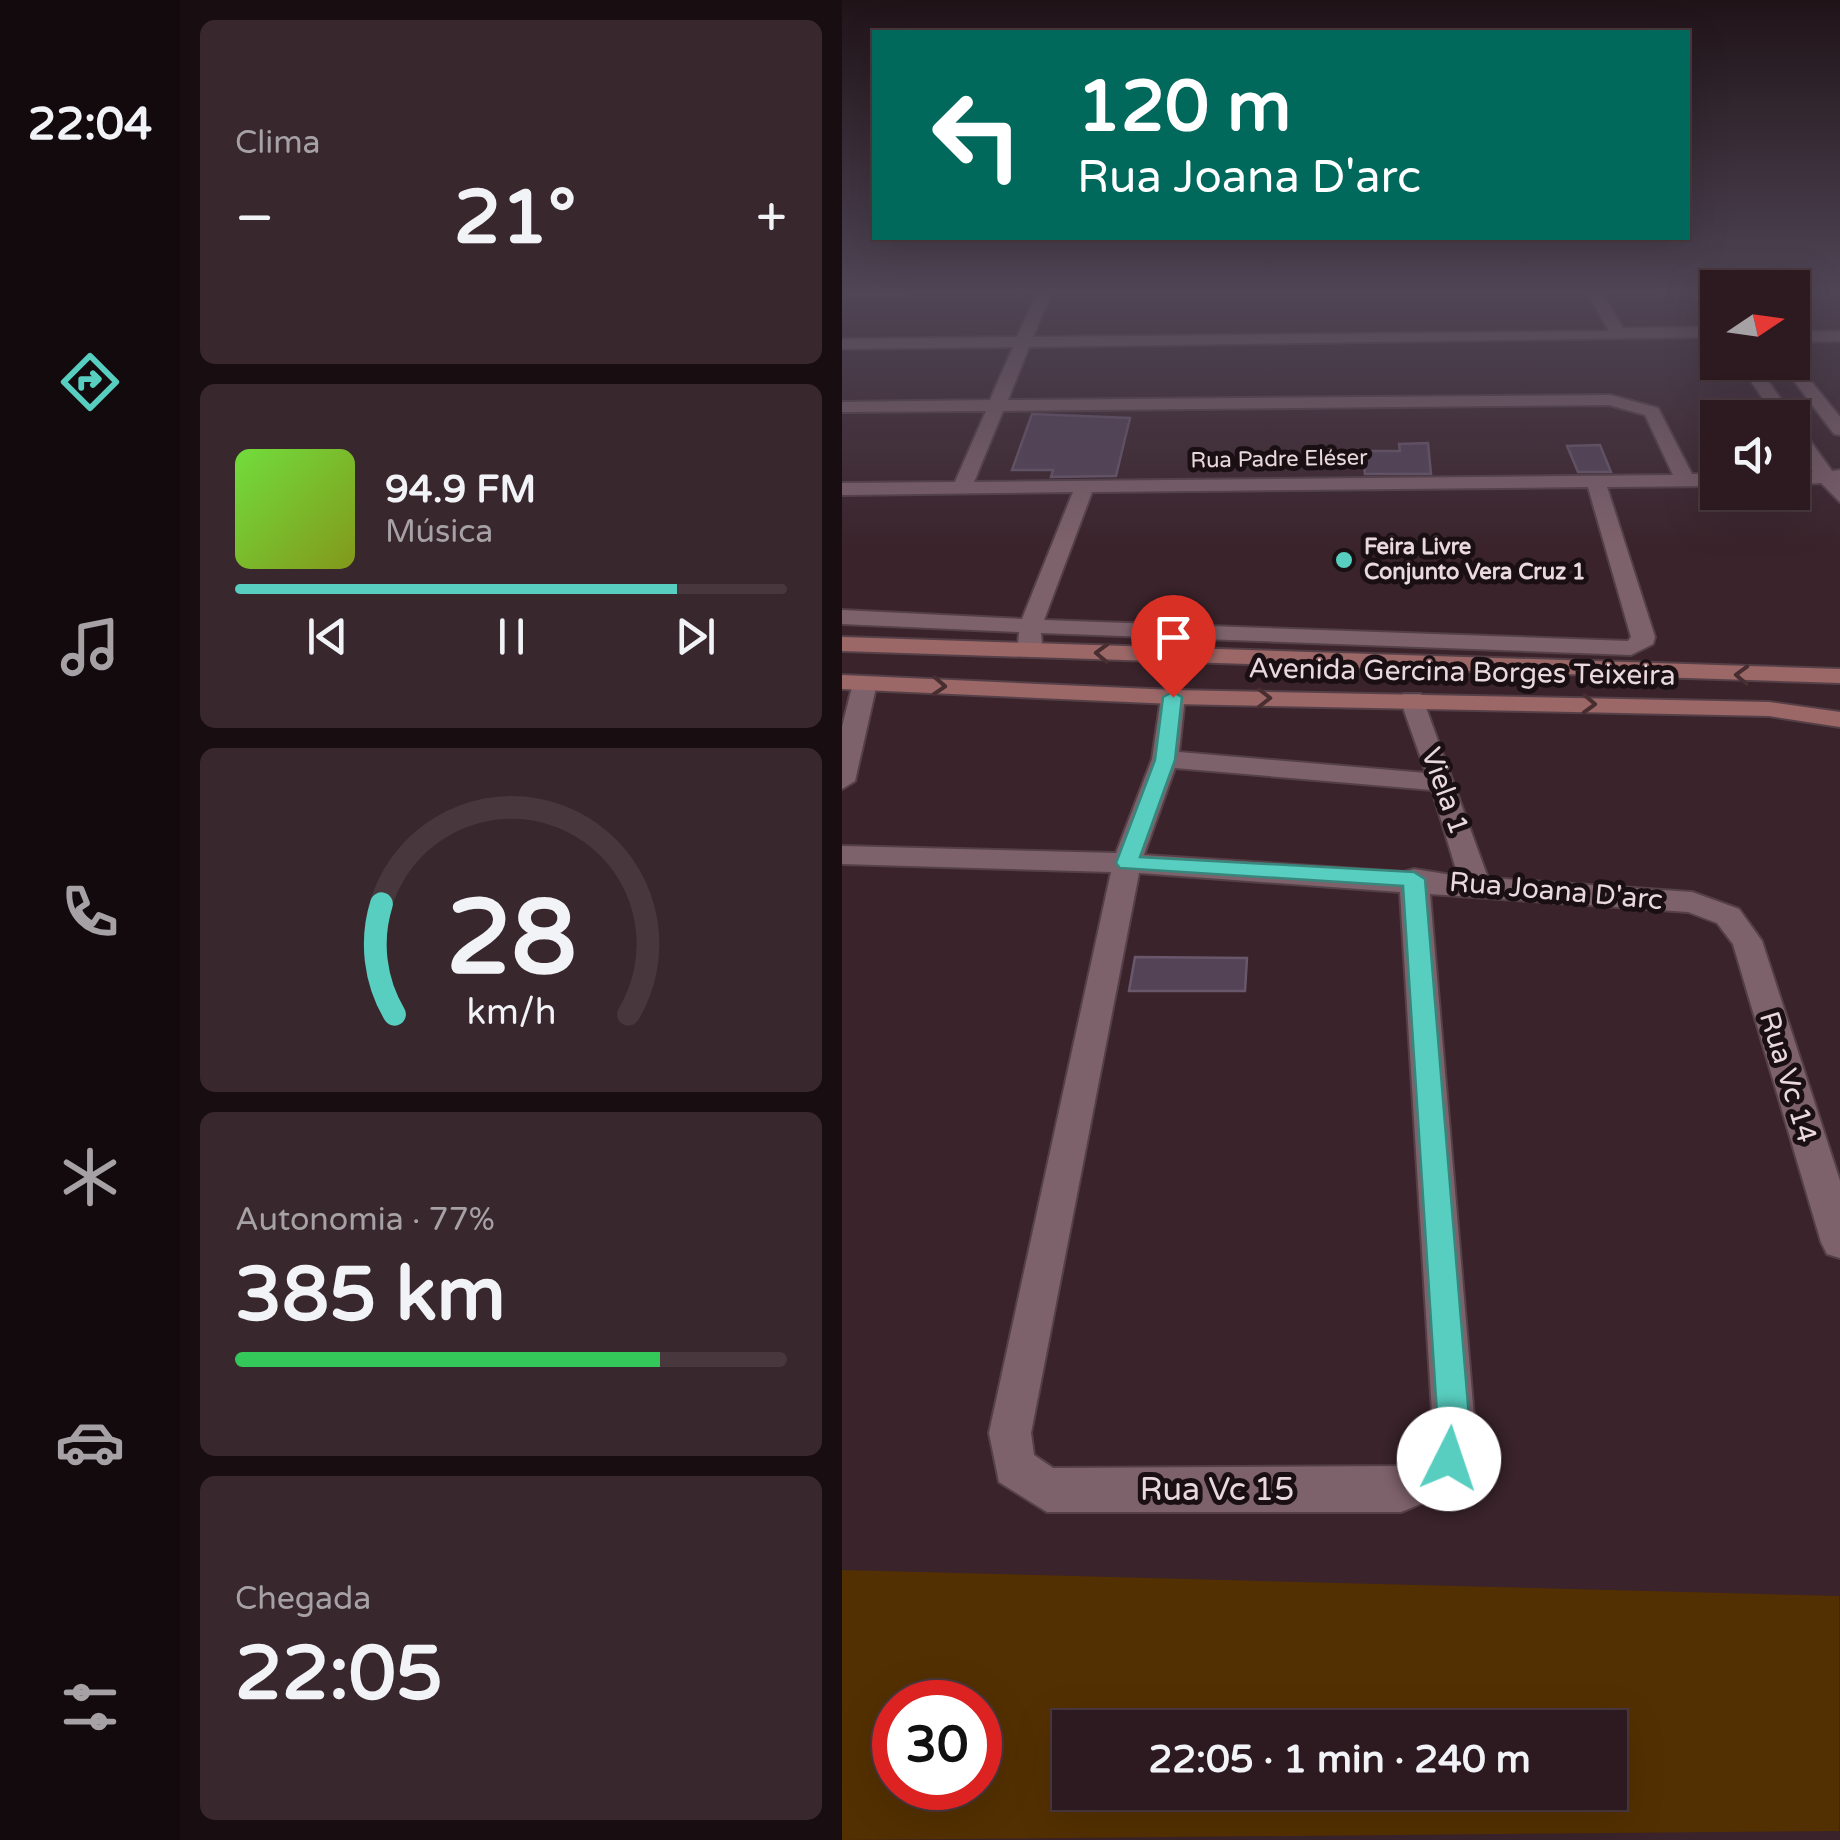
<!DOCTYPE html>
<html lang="pt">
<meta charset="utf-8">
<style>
body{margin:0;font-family:"Varela Round",sans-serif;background:#38272d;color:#f1f3f6;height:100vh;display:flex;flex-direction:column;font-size:38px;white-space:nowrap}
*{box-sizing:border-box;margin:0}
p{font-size:32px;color:#a6a1a5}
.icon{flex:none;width:55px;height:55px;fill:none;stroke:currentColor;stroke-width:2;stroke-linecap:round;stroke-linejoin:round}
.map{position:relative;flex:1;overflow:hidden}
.side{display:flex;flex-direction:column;gap:20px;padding:20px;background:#180e12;width:662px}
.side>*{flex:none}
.guide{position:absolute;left:30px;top:30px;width:818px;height:210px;border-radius:0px;box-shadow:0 10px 40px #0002,0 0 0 2px #48383e;background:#00695c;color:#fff;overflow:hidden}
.needle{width:65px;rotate:77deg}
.fabs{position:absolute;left:858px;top:270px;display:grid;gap:20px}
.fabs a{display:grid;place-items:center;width:110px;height:110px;border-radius:0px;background:#2c1a20;box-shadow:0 10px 40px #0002,0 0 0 2px #48383e;font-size:50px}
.speed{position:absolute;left:30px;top:1680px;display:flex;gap:20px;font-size:50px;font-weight:700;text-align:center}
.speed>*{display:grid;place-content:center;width:130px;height:130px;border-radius:50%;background:#2c1a20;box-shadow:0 10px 40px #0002,0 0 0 2px #48383e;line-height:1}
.speed .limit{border:15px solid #d22;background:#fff;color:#111}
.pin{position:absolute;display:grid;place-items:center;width:85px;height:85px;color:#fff;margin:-102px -42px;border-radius:50% 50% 50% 0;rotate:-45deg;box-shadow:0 0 10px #0007}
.pin .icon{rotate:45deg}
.me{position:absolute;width:110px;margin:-55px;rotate:4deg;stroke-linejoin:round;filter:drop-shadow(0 0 8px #0008)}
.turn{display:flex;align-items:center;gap:35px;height:210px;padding:0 40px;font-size:45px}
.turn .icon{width:130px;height:130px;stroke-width:2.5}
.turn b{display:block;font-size:70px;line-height:85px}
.big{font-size:75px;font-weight:700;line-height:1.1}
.side .tile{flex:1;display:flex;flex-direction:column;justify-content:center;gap:15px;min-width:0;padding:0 35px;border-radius:15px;background:#38272d}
.side .dial{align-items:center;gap:0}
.dial svg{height:260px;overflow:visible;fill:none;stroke:#48383e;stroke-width:7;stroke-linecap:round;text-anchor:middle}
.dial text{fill:#f1f3f6;stroke:none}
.song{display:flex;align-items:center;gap:30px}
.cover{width:120px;height:120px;border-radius:15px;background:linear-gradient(135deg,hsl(100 70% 55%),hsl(70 70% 35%))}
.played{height:10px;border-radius:5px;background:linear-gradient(90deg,#58cec0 80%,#48383e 80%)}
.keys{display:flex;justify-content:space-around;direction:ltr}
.heat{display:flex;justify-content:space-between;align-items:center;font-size:55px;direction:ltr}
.charge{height:15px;border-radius:8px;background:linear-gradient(90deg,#34c759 77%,#48383e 0)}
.trip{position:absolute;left:210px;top:1710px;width:575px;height:100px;border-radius:0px;background:#2c1a20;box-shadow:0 10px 40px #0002,0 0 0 2px #48383e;font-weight:700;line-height:100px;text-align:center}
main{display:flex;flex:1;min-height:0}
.tab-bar{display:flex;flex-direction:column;width:180px;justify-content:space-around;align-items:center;background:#120a0d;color:#a6a1a5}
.tab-bar .icon{width:70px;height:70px}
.tab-bar .active{color:#58cec0}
.tab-bar b{font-size:45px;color:#f1f3f6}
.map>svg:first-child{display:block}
</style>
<main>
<nav class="tab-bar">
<b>22:04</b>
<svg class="icon active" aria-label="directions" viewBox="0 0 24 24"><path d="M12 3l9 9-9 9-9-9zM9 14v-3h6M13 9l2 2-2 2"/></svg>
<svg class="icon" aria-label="music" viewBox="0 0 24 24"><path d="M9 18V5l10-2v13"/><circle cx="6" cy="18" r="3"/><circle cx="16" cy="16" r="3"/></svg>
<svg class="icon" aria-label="phone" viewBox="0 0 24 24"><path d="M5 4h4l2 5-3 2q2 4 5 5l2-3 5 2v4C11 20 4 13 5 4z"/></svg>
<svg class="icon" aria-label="climate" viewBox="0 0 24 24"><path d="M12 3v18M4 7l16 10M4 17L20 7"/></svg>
<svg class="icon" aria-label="car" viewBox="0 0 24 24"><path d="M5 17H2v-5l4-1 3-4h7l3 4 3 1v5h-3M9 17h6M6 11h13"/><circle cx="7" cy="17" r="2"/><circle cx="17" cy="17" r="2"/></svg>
<svg class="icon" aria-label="filters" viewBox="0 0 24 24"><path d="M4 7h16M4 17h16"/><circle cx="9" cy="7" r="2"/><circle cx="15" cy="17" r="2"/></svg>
</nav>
<section class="side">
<div class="tile"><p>Clima</p>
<div class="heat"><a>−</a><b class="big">21°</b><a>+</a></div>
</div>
<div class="tile">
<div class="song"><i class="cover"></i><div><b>94.9 FM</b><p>Música</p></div></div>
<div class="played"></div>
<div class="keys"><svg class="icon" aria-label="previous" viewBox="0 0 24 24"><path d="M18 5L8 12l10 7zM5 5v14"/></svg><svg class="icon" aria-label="pause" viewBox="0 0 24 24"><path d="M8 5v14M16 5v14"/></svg><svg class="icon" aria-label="next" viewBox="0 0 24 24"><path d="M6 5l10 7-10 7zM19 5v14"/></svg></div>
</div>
<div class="tile dial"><svg viewBox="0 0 100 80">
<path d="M14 69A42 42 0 1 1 86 69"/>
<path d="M14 69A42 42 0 0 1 10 35" stroke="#58cec0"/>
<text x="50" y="56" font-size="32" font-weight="700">28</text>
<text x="50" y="72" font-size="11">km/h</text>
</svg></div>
<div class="tile"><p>Autonomia · 77%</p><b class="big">385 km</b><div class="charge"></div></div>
<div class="tile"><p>Chegada</p><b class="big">22:05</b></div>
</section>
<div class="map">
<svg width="998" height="1840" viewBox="0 0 998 1840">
<rect width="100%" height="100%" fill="#3a232b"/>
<!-- green -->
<path fill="#533001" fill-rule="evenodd" d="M0,1570L997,1596V1831L0,1840ZM52,1702H138V1788H52ZM228,1728H768V1792H228Z"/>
<!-- building -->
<g fill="#544357" stroke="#69576b" stroke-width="2.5">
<polygon points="190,414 288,418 274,476 209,477 211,470 170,470"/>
<polygon points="586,443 589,474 523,474 520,451 558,451 557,444"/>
<polygon points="758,445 769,472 736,472 725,446"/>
<polygon points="293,957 405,958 403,991 287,991"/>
</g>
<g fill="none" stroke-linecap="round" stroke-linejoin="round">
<defs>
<g id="minor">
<polygon points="0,293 67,293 60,297 0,297"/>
<path d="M195,293H209L191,337L767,331L746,293H760L781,328L875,327V337L187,347L166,400L768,395L816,408L850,474H875V486L765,487L813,637L811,644L789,655L199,633L200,643L188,650L176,643L177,632L0,624V610L180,619L231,492L0,495V483L113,482L144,411L0,412V402L148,400L171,347L0,349V339L175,337ZM767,405L803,415L831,475L132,482L161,411ZM746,487L789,637L786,641L202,620L250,492Z"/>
<polygon points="849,293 863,293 875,310 875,326"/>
<polygon points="998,331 998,341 950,342 950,332"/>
<polygon points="950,358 998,417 998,435 992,434 938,362 950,362"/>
<polygon points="896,362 913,362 952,418 950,421 934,418"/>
<polygon points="950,423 956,424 990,471 998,470 998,502 979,483 950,485 950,473 971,472 950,441"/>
<polygon points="23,676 35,683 13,781 0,789 0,727 11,683"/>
<path d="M331,690L343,697L337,752L584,773L558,699L561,694H579L646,878L850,892L897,909L920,941L998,1181V1258L985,1254L979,1242L891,944L875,923L846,912L588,894L633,1429C624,1477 603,1496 559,1512H205L157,1482L147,1433L269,872L0,864V846L274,853L310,759L319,697ZM333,768L590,790L616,876L572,869L562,872L302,855ZM297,873L558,892L591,1429L587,1446L564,1466L211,1468L192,1455L189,1433Z"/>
</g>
<g id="secondary">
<polygon points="0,637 998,669 998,683 0,651"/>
<polygon points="0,675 331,690 927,702 998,712 998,727 927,716 331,704 0,689"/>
</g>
</defs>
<!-- minor casing -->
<use href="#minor" stroke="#554048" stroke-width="4"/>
<!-- secondary casing -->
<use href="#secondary" stroke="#554048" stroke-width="4"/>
<!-- minor -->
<use href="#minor" fill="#7e626b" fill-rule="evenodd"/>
<!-- secondary -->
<use href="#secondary" fill="#9c6767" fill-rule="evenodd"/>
</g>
<!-- one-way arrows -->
<defs><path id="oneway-chevron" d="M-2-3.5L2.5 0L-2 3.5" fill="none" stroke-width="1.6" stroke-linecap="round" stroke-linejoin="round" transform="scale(2.5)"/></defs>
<g stroke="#482e30">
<use href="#oneway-chevron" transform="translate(260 653) rotate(-178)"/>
<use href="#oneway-chevron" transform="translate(900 675) rotate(-178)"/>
<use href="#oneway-chevron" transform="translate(97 686) rotate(3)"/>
<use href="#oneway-chevron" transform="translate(422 698)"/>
<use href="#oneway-chevron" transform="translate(747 704) rotate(2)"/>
</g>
<!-- sky -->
<linearGradient id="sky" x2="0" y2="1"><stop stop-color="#201318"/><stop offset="0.53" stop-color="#4f4555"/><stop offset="1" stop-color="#4f4555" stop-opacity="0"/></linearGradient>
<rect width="998" height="550" fill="url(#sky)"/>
<!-- route -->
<polygon fill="#58cec0" stroke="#39867d" stroke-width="2.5" points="331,692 340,697 333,760 298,857 572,872 583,879 628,1430 618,1471 607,1476 595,1471 590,1459 596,1430 561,886 278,868 274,863 313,760 321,697"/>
<!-- markers -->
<circle fill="#58cec0" stroke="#1a1013" stroke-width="4" cx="502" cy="560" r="10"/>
<g text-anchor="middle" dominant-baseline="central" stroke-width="10" stroke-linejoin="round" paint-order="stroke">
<!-- far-street labels -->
<g font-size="22" fill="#e9d8dd" stroke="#1a1013">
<text transform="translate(437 459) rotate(-1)">Rua Padre Eléser</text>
</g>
<!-- far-poi labels -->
<g font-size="22" font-weight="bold" fill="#e9d8dd" stroke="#1a1013" text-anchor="start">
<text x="522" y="547">Feira Livre<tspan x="522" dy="25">Conjunto Vera Cruz 1</tspan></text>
</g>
<!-- street labels -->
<g font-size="28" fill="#e9d8dd" stroke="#1a1013">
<text transform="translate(620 672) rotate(1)">Avenida Gercina Borges Teixeira</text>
<text transform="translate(603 791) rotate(70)">Viela 1</text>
<text transform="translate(714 891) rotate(5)">Rua Joana D'arc</text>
<text transform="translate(946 1077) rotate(73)">Rua Vc 14</text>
</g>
<!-- near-street labels -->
<g font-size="32" fill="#e9d8dd" stroke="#1a1013">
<text x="375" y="1490">Rua Vc 15</text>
</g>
</g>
</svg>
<div class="fabs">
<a><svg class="needle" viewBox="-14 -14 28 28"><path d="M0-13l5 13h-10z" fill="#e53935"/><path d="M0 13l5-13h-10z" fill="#a6a1a5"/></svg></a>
<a><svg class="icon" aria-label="sound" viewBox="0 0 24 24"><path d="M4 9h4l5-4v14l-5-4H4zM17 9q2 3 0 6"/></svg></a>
</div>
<div class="speed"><div class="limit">30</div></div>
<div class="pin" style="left:331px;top:697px;background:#d93025"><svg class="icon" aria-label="arrive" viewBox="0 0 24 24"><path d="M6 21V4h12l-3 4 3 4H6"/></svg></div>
<svg class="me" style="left:607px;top:1459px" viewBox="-20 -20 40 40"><circle r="19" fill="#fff"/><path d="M0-13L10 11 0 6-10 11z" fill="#58cec0"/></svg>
<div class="trip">22:05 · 1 min · 240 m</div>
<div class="guide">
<div class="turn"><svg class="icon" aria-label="left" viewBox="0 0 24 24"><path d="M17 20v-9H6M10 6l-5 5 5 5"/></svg><div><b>120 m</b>Rua Joana D'arc</div></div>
</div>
</div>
</main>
